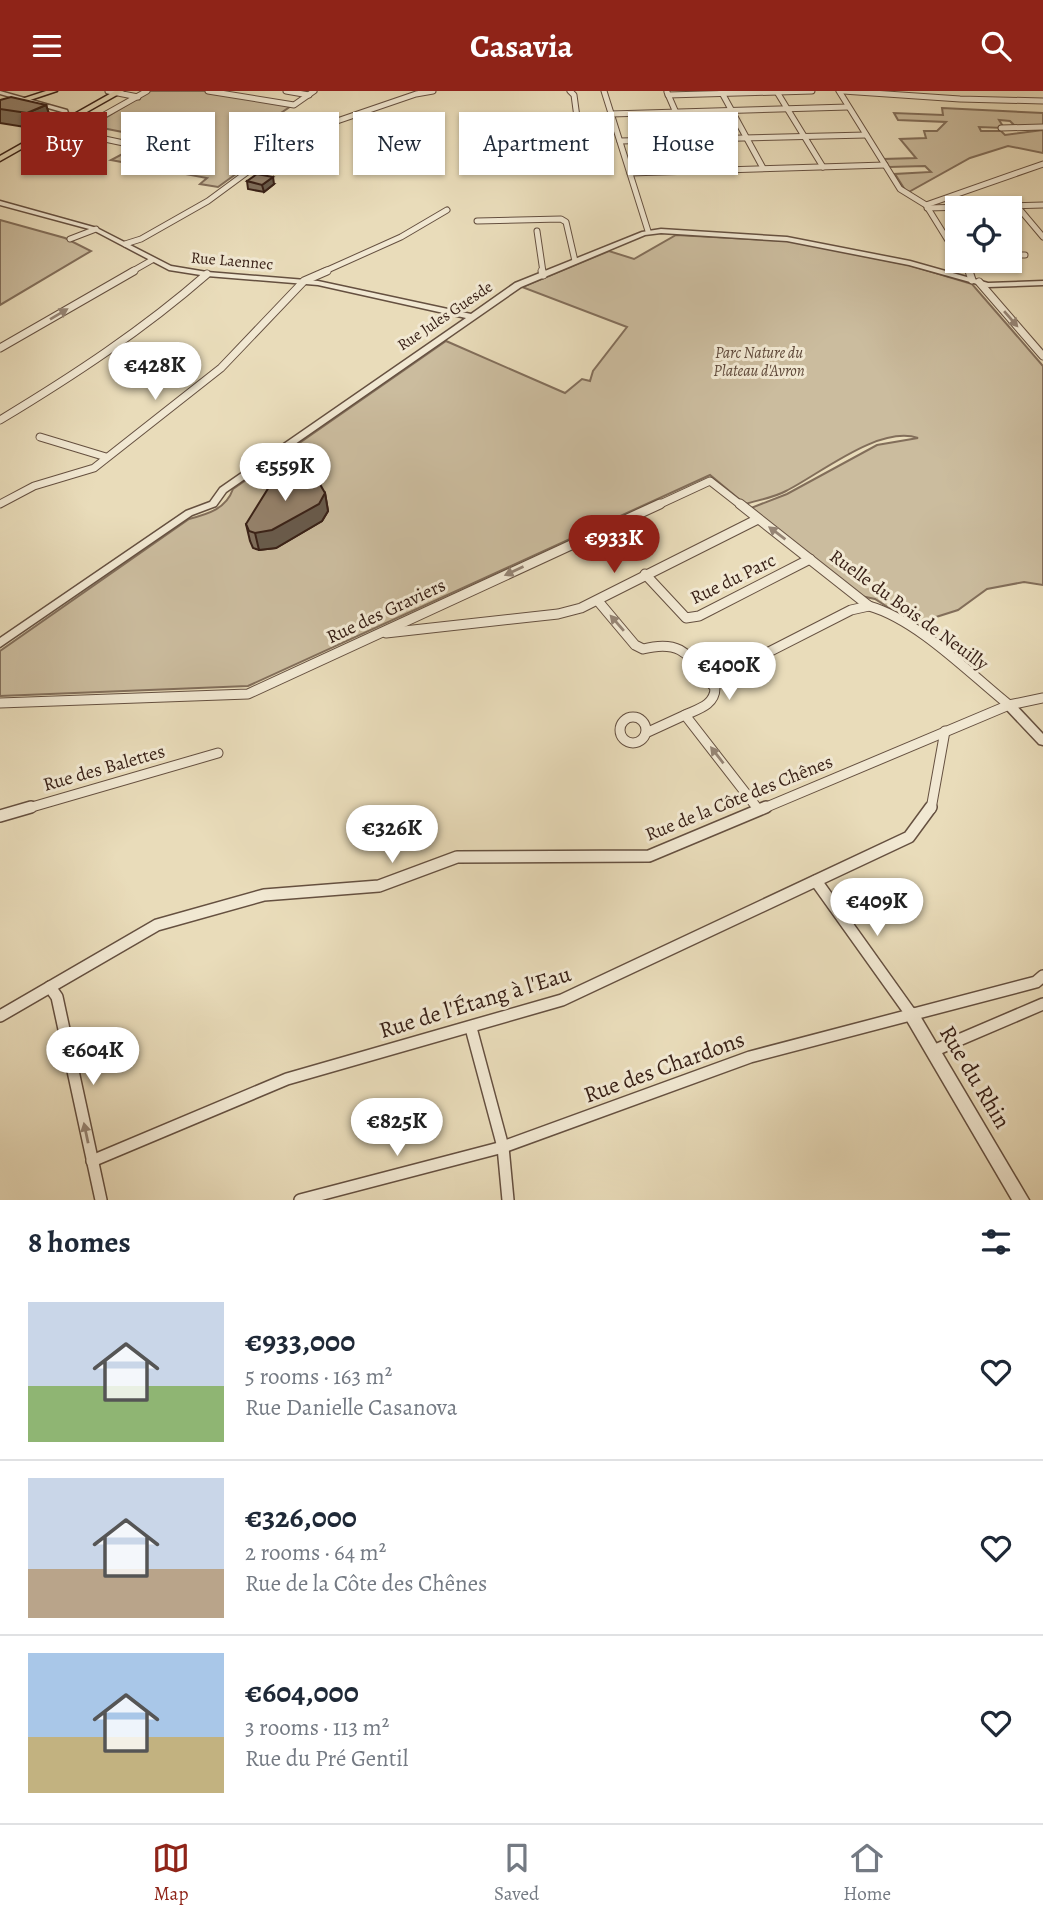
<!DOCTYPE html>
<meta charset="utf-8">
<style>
body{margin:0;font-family:Alegreya,serif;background:#f2f2f3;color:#1f2937;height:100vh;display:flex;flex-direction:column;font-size:26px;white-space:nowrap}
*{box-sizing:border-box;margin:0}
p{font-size:23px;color:#747a83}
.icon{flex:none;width:38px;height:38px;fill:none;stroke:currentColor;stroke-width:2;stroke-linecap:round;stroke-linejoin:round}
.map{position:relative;height:1109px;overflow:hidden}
.details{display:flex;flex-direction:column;background:#fff;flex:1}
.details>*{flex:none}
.top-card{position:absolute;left:21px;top:21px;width:1001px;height:63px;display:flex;gap:14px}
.tools{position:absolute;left:945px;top:105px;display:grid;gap:14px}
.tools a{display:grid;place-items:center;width:77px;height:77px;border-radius:0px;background:#fff;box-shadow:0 2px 5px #0004;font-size:35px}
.price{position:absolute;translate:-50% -60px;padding:0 16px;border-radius:24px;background:#fff;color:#222;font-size:23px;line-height:46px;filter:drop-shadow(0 2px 4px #0008)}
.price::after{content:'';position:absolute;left:50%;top:42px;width:21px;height:16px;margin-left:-10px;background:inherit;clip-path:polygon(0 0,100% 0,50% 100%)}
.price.active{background:#8f2418;color:#fff}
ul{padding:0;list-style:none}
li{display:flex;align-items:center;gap:21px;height:175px;padding:0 28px}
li+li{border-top:2px solid #e0e1e3}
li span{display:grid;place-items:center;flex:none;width:196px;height:140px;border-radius:0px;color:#555}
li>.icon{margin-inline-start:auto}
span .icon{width:84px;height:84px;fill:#fffc;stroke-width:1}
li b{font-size:30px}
h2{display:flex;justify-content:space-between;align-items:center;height:84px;padding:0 28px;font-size:30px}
.pill{padding:0 24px;border-radius:0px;background:#fff;box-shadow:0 2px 5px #0004;font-size:24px;line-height:63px}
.pill.active{background:#8f2418;color:#fff}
header{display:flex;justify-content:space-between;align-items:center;height:91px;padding:0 28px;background:#8f2418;color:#fff;font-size:32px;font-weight:600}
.menu{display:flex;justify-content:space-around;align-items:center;height:98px;border-top:2px solid #e0e1e3;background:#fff;font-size:19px;color:#747a83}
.menu a{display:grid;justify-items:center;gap:4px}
.menu .active{color:#8f2418}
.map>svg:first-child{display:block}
.green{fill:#cbbc9e;stroke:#826e5a;stroke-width:2}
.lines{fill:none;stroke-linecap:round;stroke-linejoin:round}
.minor-far3-casing{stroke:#655040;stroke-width:7}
.minor-far2-casing{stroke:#655040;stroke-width:9}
.minor-far1-casing{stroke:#655040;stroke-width:11}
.minor-casing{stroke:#655040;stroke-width:14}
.tertiary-casing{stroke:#655040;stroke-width:3}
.primary-casing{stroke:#392117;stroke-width:3}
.minor-far3{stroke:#f1e8d2;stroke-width:5}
.minor-far2{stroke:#f1e8d2;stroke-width:7}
.minor-far1{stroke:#f1e8d2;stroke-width:9}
.minor{stroke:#f1e8d2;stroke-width:11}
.tertiary{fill:#f1e8d2;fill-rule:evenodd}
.primary{fill:#e9dcba;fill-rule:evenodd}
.wall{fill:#80705d;stroke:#392117;stroke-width:2}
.shaded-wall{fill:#685b4c;stroke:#392117;stroke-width:2}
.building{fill:#95826c;stroke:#392117;stroke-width:2}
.oneway{fill:#958474}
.labels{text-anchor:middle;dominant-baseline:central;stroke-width:6;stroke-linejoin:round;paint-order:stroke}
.far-street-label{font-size:16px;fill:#392117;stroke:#f1e8d2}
.far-park-label{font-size:16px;font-style:italic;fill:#5e4839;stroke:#f1e8d2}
.street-label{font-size:19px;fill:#392117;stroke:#f1e8d2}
.near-street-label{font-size:23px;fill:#392117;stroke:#f1e8d2}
</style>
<header><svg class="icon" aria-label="menu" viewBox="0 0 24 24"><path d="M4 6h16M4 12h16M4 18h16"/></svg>Casavia<svg class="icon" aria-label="search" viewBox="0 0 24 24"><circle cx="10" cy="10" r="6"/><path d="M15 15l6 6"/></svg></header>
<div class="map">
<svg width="1043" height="1109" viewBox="0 0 1043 1109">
<rect width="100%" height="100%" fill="#e9dcba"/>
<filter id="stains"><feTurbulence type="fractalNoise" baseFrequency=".00286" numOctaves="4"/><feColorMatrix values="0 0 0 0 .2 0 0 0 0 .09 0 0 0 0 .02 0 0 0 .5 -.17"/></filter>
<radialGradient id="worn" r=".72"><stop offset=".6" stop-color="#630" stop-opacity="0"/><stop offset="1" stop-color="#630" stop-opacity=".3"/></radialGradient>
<!-- green -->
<g class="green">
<polygon points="150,0 205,0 291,15 262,35 294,41 218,96 200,93 207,87 111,69 153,47 92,35"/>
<polygon points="942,17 1043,22 1043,34 1015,35 1010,30 999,29 1004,37 979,36 981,40 1001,40 1005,44 1043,39 1043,62 1008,55 970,67 907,102 895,83 931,81 925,75 889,76 884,68 916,67 900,48 926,47 924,40 937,40 946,31 898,29 894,22 943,24"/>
<polygon points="0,129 65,147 91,160 0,214"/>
<path d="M676 144 788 150 909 174 972 193 1043 275V494L1024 491 987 498 958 519 933 527 920 537 875 508 861 505 751 417 787 403 877 354 918 347C879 334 820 383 786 400 773 407 758 409 745 413L710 384 248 595 0 605V560L189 428C208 423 226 418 233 398L446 250 565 302 582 288 590 290 593 280 627 236 522 196 609 160 634 168Z"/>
</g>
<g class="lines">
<defs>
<g id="minor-far3">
<polyline points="108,0 138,6"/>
<polyline points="208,0 294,14 314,0"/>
<polyline points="286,0 309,4"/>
<polyline points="570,0 574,4 579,41"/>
<polyline points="604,0 648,140"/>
<polyline points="721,0 763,77"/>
<polyline points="839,0 900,98 926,114 957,164"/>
<polyline points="843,0 960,8 1043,10"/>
<polyline points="667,1 701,79"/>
<polyline points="777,1 823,76"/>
<polyline points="668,4 812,0"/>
<polyline points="80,23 99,27 147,0"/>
<polyline points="611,23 848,16"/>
<polygon points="562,36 575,38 579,44 564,48 549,43 551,39"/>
<polyline points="53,37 133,54"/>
<polyline points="1001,37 1043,36"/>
<polyline points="620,50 866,44"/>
<polyline points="630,82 885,74"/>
<polyline points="926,114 1043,73"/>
<polyline points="1017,115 1043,146"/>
<polyline points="927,117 1043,114"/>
<polyline points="477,130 561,128 566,131 575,170"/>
<polyline points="537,140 543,181"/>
<polyline points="70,148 96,138"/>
<polyline points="125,153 141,148 208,110 299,43 416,3 433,0"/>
<polyline points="1010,164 1025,164"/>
<polyline points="963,170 970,181"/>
<polyline points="131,181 152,169"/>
<polyline points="323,181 401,146 447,119"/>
</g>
<g id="minor-far2">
<polyline points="542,180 543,184"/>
<polyline points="969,180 972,189"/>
<polyline points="979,191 1043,265"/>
<polyline points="0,257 134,180"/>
<path d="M0 329C73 285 143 239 207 183"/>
<polyline points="40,346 106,366"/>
<polyline points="0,413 34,395 94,377 221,277 304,190 327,180"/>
<polyline points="656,415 710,390 742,415"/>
</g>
<g id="minor-far1">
<path d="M740 413 869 515C918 529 969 582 1009 614"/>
<polyline points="645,483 686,527 699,525 810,468"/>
<path d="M598 510 635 554 643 558C685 547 690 568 715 597 715 614 698 618 685 624L758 718"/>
<polyline points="386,542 558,523 581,517 758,428"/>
<polyline points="710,591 851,519 869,515"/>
<polyline points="0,612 248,603 660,413"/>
<circle cx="633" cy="639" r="13"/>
<polyline points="648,641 685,624"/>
<polyline points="25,718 218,662"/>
<polyline points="762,718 1009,614 1043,607"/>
<polyline points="931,718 945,640"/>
</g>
<g id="minor">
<polyline points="0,725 31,716"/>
<polyline points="816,790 911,923"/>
<polyline points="50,896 57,906 101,1109"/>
<polyline points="0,925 157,834 264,804 379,795 457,766 649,765 766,716"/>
<polyline points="471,937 503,1056 508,1109"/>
<polyline points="933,960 1043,913"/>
<polyline points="92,1070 287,988 562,909 909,746 931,716"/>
<polyline points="300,1109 503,1056 750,966 1036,891 1043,885"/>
</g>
<g id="tertiary">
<polygon points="0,0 67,19 70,27 57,37 53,37 53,35 64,27 62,21 0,3"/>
<polygon points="0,110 97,137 171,175 207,181 318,190 471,223 515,192 642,141 661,138 787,146 910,170 988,192 1043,190 1043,194 988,196 909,174 787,150 661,142 645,144 521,196 226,401 216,415 192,424 0,556 0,547 186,420 210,411 220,397 466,227 318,194 207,185 169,179 93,139 0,114"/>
<polygon points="1009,610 1013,611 1043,643 1043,654 1039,653 1005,617 1003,614 1005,611"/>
<polygon points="911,916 916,918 1029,1109 1012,1109 906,928 904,923 906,918"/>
</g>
<g id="primary">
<polygon points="46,0 57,0 0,19 0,15"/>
<polygon points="115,0 124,0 0,70 0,65"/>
</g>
</defs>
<!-- minor-far3 casing -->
<use href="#minor-far3" class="minor-far3-casing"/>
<!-- minor-far2 casing -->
<use href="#minor-far2" class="minor-far2-casing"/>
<!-- minor-far1 casing -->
<use href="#minor-far1" class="minor-far1-casing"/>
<!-- minor casing -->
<use href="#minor" class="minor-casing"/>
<!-- tertiary casing -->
<use href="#tertiary" class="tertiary-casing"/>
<!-- primary casing -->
<use href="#primary" class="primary-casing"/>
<!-- minor-far3 -->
<use href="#minor-far3" class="minor-far3"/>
<!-- minor-far2 -->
<use href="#minor-far2" class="minor-far2"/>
<!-- minor-far1 -->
<use href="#minor-far1" class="minor-far1"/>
<!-- minor -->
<use href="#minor" class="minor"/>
<!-- tertiary -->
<use href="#tertiary" class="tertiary"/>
<!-- primary -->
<use href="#primary" class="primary"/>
</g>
<!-- wall -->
<g class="wall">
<polygon points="0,9 46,14 51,29 31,37 0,32"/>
<polygon points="315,64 296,79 280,76 278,66"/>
<polygon points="247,90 274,93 264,101 248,98"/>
<polygon points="325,402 328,420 322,430 276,457 259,459 253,457 250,450 246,433"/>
</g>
<!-- shaded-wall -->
<g class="shaded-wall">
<polygon points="46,14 51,29 31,37 27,22"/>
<polygon points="314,54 315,64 296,79 294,69"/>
<polygon points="273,86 274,93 264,101 262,94"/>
<polygon points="325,402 328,420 322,430 276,457 259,459 255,442"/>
</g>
<!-- building -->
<g class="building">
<polygon points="11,6 46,14 27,22 0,18 0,9"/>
<polygon points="298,51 314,54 294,69 278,66"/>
<polygon points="257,83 273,86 262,94 247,90"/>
<polygon points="293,384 317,388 325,402 319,413 272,439 255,442 249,440 246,433 269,396 283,386"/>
</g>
<!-- one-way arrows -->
<defs><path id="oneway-solid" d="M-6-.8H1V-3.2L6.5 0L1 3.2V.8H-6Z" transform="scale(1.75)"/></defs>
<g class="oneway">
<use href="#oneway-solid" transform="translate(59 223) rotate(-31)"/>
<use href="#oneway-solid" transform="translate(1011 228) rotate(49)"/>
<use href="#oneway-solid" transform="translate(777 442) rotate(-143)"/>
<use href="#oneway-solid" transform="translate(514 480) rotate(155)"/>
<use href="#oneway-solid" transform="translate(617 532) rotate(-131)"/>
<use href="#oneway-solid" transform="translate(717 664) rotate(-128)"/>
<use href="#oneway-solid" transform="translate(86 1042) rotate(-102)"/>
</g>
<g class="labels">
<!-- far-street labels -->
<g class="far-street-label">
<text transform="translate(232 170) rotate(5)">Rue Laennec</text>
<text transform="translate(445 225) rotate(-34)">Rue Jules Guesde</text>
</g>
<!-- far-park labels -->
<g class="far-park-label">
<text x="759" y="262">Parc Nature du<tspan x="759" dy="18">Plateau d'Avron</tspan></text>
</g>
<!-- street labels -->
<g class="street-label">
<text transform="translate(733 488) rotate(-26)">Rue du Parc</text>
<text transform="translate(909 519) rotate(36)">Ruelle du Bois de Neuilly</text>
<text transform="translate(386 520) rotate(-25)">Rue des Graviers</text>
<text transform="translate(104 677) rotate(-16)">Rue des Balettes</text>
<text transform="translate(739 707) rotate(-22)">Rue de la Côte des Chênes</text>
</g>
<!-- near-street labels -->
<g class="near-street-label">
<text transform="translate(475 911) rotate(-17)">Rue de l'Étang à l'Eau</text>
<text transform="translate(664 976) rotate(-20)">Rue des Chardons</text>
<text transform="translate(975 986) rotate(59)">Rue du Rhin</text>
</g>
</g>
<rect width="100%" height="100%" filter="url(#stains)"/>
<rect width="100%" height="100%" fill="url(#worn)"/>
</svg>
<div class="tools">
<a><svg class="icon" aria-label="locate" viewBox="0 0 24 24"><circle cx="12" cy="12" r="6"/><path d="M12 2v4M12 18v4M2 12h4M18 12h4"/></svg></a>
</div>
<b class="price" style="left:155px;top:311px">€428K</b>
<b class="price" style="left:285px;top:412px">€559K</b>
<b class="price active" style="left:614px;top:484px">€933K</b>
<b class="price" style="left:729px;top:611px">€400K</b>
<b class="price" style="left:392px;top:774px">€326K</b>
<b class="price" style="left:877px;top:847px">€409K</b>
<b class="price" style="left:93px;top:996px">€604K</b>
<b class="price" style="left:397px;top:1067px">€825K</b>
<div class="top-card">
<a class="pill active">Buy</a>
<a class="pill">Rent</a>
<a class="pill">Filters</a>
<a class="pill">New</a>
<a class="pill">Apartment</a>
<a class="pill">House</a>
</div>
</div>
<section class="details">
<h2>8 homes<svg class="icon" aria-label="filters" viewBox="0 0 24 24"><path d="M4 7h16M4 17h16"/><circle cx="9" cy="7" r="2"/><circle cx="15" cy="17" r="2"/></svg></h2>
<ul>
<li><span style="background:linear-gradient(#c9d6e8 60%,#8fb573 0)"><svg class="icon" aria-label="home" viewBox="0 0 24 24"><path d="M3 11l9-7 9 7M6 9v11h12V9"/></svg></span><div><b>€933,000</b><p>5 rooms · 163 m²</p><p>Rue Danielle Casanova</p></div><svg class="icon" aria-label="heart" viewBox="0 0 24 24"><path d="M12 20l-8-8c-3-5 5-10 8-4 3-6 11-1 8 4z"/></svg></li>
<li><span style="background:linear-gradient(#c9d6e8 65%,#b9a48a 0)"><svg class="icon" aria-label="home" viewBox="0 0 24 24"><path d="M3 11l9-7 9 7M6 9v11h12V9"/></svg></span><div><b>€326,000</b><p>2 rooms · 64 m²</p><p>Rue de la Côte des Chênes</p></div><svg class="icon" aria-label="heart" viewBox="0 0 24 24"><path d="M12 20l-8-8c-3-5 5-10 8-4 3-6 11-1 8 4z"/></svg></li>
<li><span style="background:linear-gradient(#a9c7e8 60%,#c2b280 0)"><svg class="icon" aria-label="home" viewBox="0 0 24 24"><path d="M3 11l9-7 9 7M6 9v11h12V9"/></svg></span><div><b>€604,000</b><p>3 rooms · 113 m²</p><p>Rue du Pré Gentil</p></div><svg class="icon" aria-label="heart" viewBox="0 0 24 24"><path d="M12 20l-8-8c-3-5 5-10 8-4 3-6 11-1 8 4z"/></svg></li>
</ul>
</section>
<nav class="menu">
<a class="active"><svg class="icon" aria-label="map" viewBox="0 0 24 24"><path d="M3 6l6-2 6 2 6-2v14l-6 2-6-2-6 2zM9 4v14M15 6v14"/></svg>Map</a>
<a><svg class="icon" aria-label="saved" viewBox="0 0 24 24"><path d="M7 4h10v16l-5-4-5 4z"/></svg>Saved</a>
<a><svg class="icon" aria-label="home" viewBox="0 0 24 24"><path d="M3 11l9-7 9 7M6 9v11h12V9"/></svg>Home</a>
</nav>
